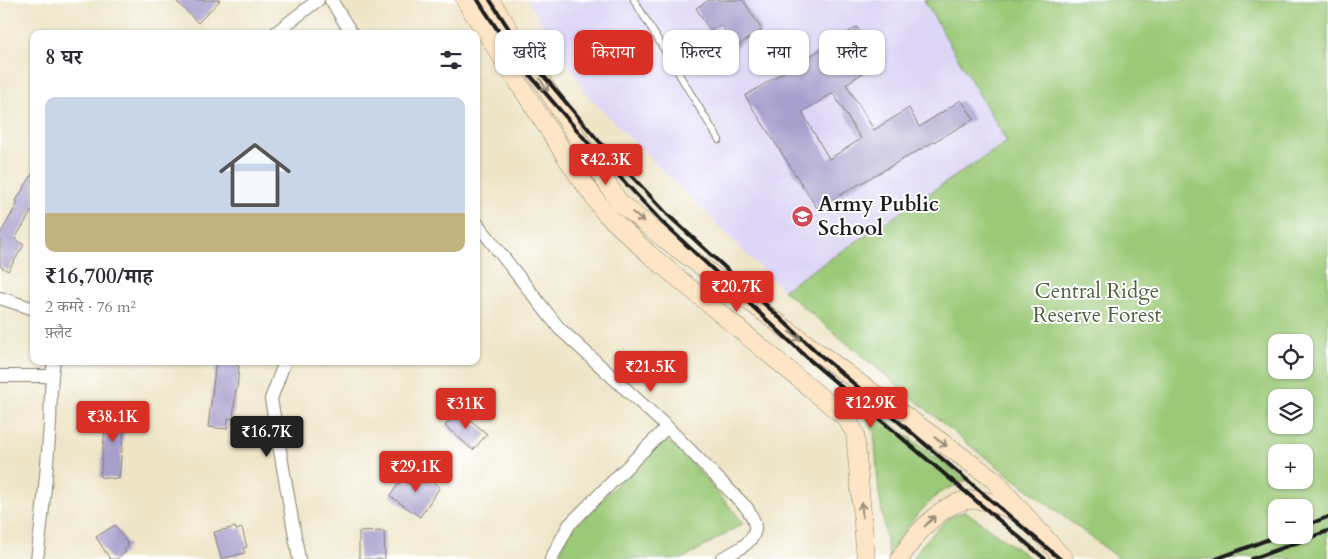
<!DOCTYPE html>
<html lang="hi">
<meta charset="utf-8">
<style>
body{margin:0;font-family:Cardo,"Noto Serif Devanagari",serif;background:#f7f7f7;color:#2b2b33;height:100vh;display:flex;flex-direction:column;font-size:19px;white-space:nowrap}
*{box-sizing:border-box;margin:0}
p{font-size:16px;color:#7c7c81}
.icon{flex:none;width:28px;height:28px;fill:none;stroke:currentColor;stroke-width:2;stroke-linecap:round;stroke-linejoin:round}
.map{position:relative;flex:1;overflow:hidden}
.drawer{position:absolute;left:30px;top:30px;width:450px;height:335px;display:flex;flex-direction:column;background:#fff;border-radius:10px;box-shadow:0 1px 4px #0004}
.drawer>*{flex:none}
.guide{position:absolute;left:495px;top:30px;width:475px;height:45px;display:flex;gap:10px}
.tools{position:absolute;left:1268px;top:334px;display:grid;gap:10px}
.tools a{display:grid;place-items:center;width:45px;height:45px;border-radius:10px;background:#fff;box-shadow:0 1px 4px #0004;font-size:25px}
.price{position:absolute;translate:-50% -42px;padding:0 11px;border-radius:5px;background:#d93025;color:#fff;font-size:16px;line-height:32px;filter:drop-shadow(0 1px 2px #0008)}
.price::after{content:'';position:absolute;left:50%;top:30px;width:15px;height:11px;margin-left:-8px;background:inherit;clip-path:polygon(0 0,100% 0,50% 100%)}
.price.on{background:#222;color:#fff}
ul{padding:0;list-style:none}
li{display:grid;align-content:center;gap:10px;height:265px;padding:0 15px}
li span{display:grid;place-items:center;height:155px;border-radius:10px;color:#555}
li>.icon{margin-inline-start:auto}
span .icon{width:90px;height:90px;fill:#fffc;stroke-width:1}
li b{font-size:21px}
h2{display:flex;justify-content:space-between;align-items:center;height:60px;padding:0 15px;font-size:21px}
.pill{padding:0 18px;border-radius:10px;background:#fff;box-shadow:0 1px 4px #0004;font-size:18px;line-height:45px}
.pill.on{background:#d93025;color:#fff}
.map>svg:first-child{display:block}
.built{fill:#ddd5f6}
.green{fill:#9bc977;stroke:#5c724a;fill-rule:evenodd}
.building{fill:#a79fcc;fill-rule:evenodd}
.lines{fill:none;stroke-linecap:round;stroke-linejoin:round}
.lane-casing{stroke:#858072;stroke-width:8}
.street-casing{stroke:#858072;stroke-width:14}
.secondary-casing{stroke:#858072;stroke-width:19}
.lane{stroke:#fff;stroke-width:6}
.street{stroke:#fff;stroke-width:12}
.secondary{stroke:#fde5c5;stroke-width:18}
.rail{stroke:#1c1c1c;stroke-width:4}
.oneway{stroke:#988b79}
.labels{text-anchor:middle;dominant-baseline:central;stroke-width:4;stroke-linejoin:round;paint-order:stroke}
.poi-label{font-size:21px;font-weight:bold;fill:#1c1c1c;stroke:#fff;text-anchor:start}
.park-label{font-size:21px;fill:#4f6140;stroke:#fff}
</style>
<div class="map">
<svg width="1328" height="559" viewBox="0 0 1328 559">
<rect width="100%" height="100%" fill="#fff"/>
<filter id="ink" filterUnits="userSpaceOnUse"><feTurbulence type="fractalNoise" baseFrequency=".02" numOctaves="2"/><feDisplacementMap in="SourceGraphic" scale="10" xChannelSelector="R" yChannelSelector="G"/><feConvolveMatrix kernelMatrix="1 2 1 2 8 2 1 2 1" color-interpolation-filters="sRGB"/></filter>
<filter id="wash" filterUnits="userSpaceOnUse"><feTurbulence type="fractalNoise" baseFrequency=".0096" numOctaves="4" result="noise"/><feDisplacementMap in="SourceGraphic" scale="20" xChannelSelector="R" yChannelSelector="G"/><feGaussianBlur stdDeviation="1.12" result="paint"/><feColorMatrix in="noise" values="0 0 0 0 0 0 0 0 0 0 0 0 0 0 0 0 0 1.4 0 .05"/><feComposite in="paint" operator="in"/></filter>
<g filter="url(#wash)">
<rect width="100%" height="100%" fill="#eee5c7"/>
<!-- built -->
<polygon class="built" points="527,0 1128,0 1157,43 783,290 588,96"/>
<!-- green -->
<g class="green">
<path d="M924 0H1328V559H1120L969 445 783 290 1007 142ZM1304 342V370H1276V342ZM1276 398H1304V425H1276ZM1304 452V480H1276V452ZM1276 508H1304V535H1276Z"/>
<polygon points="855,398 967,480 939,493 916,516 902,535 889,558 879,493 874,432"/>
<polygon points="666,441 681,451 744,523 682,559 557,559 571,530 653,449"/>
<polygon points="965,511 1031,559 913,559 921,546 948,518"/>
</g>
<g id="blocks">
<!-- building -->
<g class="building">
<polygon points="175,0 220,0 198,23"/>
<polygon points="709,0 743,0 762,30 735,47 721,24 710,31 696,8"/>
<path d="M857 27 880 62 846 84 874 130 909 108 919 127 961 100 974 119 817 208 745 96ZM833 93 861 139 829 159 802 112Z"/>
<polygon points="34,171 34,207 15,239 24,245 8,271 0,266 0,234 18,203 16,201"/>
<polygon points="216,361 237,364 236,365 239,366 237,390 236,390 233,419 228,418 227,429 208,427"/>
<polygon points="107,407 126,408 119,479 100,477"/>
<polygon points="458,410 487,434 473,450 445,426"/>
<polygon points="417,471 440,487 420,517 390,496 402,479 408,484"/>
<polygon points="115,525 129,546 124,549 126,552 116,559 110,559 96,537"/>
<polygon points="235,527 236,530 242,528 247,547 243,548 245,553 221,559 214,532"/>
<polygon points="384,531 385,559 359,559 359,532"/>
</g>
</g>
</g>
<g filter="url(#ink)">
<use href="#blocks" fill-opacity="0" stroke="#858072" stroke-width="1"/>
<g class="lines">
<defs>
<polyline id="lane" points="634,0 719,140"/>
<g id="street">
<polyline points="331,0 352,34"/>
<polyline points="274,34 318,0"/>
<path d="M476 222 497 249 559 328 667 427 747 508C750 514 755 520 755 527 756 543 733 552 721 559"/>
<polyline points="0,298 34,309"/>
<polyline points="285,361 271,399 299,559"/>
<polyline points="0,376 51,376"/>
<path d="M37 559C43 514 47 469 50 423 51 402 50 382 54 361"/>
<polyline points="551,559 569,525 667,427"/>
</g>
<g id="secondary">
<polyline points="465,0 574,169 605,213 649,254 846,418 855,433 866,559"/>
<polyline points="490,0 619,202 663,238 865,387 993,479 1064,559"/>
<path d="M900 559C907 547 916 535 926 525 958 492 982 494 1021 515"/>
</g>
</defs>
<!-- lane casing -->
<use href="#lane" class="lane-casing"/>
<!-- street casing -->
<use href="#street" class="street-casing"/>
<!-- secondary casing -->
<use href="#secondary" class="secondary-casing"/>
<!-- lane -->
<use href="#lane" class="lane"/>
<!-- street -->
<use href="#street" class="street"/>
<!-- secondary -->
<use href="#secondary" class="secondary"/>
<!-- rail -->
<g class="rail">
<polyline points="478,0 518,61 589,144 661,221 812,362 1045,559"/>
<polyline points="490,0 526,55 596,138 668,215 819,354 1060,559"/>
<polyline points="1304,526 1328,517"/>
<polyline points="1216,559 1280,535"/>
<polyline points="1252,559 1328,531"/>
</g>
</g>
<!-- one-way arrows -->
<defs><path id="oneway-shaft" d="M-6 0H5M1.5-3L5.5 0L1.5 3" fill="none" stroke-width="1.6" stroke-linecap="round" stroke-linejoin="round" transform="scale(1.25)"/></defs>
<g class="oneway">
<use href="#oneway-shaft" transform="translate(544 85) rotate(57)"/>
<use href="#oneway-shaft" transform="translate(638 217) rotate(40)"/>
<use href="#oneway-shaft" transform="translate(795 336) rotate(36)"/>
<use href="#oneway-shaft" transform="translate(941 442) rotate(36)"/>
<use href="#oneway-shaft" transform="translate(862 510) rotate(-95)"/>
<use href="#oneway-shaft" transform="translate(930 521) rotate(-45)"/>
</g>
</g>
<!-- icons -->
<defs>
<symbol id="school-disc" viewBox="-11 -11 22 22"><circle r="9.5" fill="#d1495b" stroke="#fff"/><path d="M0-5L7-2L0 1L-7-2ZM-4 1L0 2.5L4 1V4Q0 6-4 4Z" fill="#fff"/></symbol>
</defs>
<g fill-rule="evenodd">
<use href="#school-disc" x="790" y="204" width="25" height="25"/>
</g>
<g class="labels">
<!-- poi labels -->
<g class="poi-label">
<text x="818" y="204">Army Public<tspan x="818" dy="24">School</tspan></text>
</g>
<!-- park labels -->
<g class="park-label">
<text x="1097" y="291">Central Ridge<tspan x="1097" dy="24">Reserve Forest</tspan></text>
</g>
</g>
</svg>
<div class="tools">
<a><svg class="icon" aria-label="locate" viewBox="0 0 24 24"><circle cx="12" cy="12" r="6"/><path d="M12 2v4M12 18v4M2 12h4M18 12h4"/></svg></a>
<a><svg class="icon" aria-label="layers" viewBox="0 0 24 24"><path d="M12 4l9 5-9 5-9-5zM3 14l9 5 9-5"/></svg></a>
<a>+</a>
<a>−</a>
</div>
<b class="price" style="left:606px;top:186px">₹42.3K</b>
<b class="price" style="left:737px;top:313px">₹20.7K</b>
<b class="price" style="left:651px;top:393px">₹21.5K</b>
<b class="price" style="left:871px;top:429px">₹12.9K</b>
<b class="price" style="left:466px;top:430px">₹31K</b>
<b class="price" style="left:113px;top:443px">₹38.1K</b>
<b class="price on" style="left:267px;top:458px">₹16.7K</b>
<b class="price" style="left:416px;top:493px">₹29.1K</b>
<div class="guide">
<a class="pill">खरीदें</a>
<a class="pill on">किराया</a>
<a class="pill">फ़िल्टर</a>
<a class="pill">नया</a>
<a class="pill">फ़्लैट</a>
</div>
<section class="drawer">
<h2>8 घर<svg class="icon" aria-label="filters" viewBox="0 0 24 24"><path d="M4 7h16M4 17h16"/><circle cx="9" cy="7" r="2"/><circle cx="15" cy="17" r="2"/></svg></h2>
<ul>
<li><span style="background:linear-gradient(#c9d6e8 75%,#c2b280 0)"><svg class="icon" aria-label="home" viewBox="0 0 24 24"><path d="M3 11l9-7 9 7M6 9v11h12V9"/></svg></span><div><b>₹16,700/माह</b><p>2 कमरे · 76 m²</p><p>फ़्लैट</p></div></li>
</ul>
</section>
</div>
